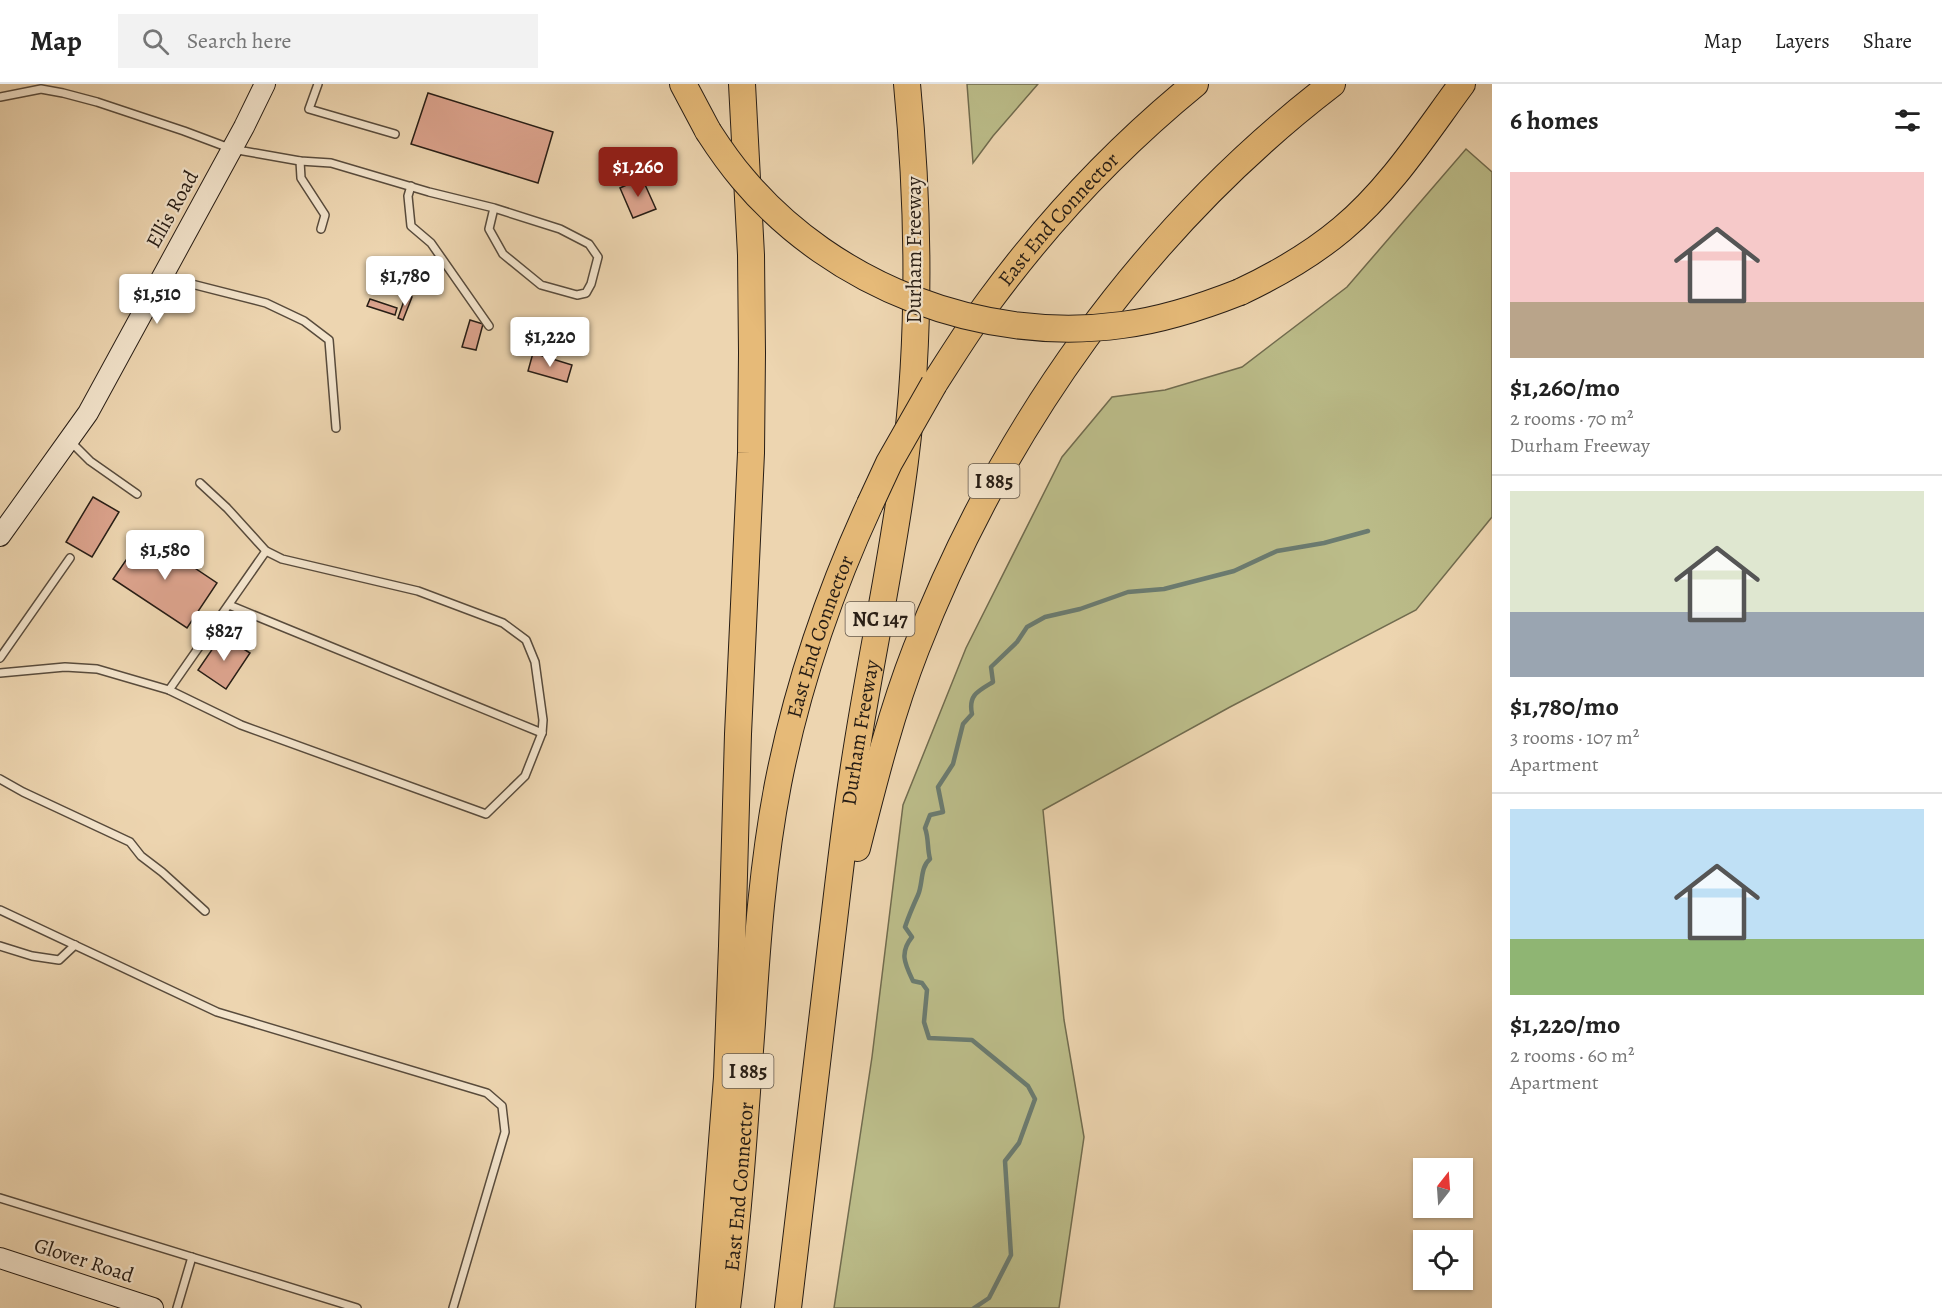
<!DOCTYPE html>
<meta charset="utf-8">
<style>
body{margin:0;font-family:Alegreya,serif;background:#f2f2f2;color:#222;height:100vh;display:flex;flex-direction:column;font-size:22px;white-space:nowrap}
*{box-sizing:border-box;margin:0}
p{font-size:20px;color:#767676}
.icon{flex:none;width:33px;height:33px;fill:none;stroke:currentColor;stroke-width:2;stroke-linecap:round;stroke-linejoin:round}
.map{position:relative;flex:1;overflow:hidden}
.side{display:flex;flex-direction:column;background:#fff;width:450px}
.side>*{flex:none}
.needle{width:39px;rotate:17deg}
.fabs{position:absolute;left:1413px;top:1074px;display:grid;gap:12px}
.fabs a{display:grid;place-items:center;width:60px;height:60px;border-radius:0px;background:#fff;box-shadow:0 2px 4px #0004;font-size:30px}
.price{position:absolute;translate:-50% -51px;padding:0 14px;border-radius:6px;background:#fff;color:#222;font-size:20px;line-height:39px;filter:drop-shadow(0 2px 3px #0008)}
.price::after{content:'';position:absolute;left:50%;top:36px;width:18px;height:14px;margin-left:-9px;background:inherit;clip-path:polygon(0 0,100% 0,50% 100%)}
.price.on{background:#8f2418;color:#fff}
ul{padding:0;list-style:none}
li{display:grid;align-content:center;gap:12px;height:318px;padding:0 18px}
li+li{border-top:2px solid #e0e0e0}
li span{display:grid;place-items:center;height:186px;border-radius:0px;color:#555}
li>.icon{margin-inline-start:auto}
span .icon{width:108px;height:108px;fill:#fffc;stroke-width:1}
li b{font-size:26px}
h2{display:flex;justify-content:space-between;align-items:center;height:72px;padding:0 18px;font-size:26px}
header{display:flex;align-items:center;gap:36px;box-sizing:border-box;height:84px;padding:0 30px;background:#fff;border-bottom:2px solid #e0e0e0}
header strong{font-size:28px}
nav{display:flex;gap:33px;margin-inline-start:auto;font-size:21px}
.search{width:420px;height:54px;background:#f2f2f2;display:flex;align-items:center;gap:15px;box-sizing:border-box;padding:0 21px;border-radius:0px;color:#767676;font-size:22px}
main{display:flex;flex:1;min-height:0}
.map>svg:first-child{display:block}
.green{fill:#bbbc89;stroke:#716c4f;stroke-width:1.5}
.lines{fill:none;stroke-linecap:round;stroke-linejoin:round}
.stream{stroke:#6b7b70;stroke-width:4.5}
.building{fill:#dca38d;stroke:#271d15;stroke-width:1.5}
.lane-casing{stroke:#584b3c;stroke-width:10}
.secondary-casing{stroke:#271d15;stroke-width:22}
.highway-casing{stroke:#271d15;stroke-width:28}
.lane{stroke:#f3e4cc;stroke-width:7}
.secondary{stroke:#f3e4cc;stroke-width:20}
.highway{stroke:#e6ba78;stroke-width:26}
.highway-bridge-casing{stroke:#271d15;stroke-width:28;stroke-linecap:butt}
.highway-bridge{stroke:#e6ba78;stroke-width:26}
.labels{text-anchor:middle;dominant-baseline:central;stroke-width:4.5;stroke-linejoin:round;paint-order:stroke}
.shield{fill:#f3e4cc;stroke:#64594c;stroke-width:1.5}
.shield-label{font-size:20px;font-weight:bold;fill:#271d15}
.street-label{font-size:21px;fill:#271d15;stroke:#f3e4cc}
</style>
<header>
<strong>Map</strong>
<div class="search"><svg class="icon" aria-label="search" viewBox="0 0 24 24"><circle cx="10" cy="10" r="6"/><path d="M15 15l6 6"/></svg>Search here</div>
<nav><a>Map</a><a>Layers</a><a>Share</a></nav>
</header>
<main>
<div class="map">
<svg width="1492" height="1224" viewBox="0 0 1492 1224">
<rect width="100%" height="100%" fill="#edd5b0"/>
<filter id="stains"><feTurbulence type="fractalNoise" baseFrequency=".00333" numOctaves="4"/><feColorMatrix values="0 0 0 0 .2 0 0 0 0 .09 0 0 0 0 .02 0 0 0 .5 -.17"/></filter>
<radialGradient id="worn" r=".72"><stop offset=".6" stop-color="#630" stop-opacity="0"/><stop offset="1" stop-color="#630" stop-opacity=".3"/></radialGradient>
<!-- green -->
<g class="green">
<polygon points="967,0 1038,0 993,52 973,79"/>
<polygon points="1466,65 1492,88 1492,433 1416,526 1230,623 1043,726 1064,936 1084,1053 1059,1224 834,1224 872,973 903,721 966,564 1062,373 1112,313 1165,306 1242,283 1347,203"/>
</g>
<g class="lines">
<!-- stream -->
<path class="stream" d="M974 1224 989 1214 1011 1171 1005 1077 1019 1059 1035 1015 1028 1002 972 956 929 954 924 938 927 906 922 899 913 897C905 880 899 869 912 853L905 843C909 831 913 822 918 811 923 800 920 783 930 775 927 764 929 755 925 744L930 731 943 728 938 703 953 680 963 640 972 630C968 611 978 607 993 598L991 583 1017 558 1027 543 1045 533 1080 525 1128 508 1164 505 1234 487 1277 467 1324 459 1368 447"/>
</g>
<!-- building -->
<g class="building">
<polygon points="428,9 553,48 538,99 411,60"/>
<polygon points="642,94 656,125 633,134 620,104"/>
<polygon points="406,211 412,213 403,236 398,234"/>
<polygon points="370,215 397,224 395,231 367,222"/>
<polygon points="470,236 483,240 476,266 462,263"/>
<polygon points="533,269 572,281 567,298 528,287"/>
<polygon points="93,413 119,428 92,473 66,458"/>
<polygon points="144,450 217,499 187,544 113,495"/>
<polygon points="222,551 250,569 226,605 198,586"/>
</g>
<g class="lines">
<defs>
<g id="lane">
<polyline points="318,0 309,25 395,50"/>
<polyline points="0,13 41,5 63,9 97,18 184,47 232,65 300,77 331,79 429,108 494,124 560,145 589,160 598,173 591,200 586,209 577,211 541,201 503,170 489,145 494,124"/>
<polyline points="300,77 301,94 325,131 321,145"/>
<polyline points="411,102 408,112 411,142 431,159 489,242"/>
<polyline points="164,193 266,219 304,237 329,256 336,344"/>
<polyline points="70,357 90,377 137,410"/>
<polyline points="229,521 542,649"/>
<polyline points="0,574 70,474"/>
<polyline points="0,589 65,583 97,585 169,606 241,641 486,730 525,692 542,649 543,636 535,578 526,556 503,539 418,507 282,475 266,467 227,424 200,399"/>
<polyline points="169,606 266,467"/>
<polyline points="0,695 23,708 130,758 141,772 162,788 205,827"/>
<polyline points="0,826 217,928 487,1009 502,1022 505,1048 453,1224"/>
<polyline points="0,862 32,872 59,876 75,861"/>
<polyline points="0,1114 357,1224"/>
<polyline points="177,1224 192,1173"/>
</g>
<g id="secondary">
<polyline points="0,452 88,329 244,43 265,0"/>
<polyline points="0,1174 153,1224"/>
</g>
<g id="highway">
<polyline points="683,0 708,47"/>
<path d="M1240 208C1276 191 1311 171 1342 145 1390 105 1425 50 1462 0"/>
<path id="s1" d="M934 300C952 272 970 243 990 216 1049 136 1118 63 1195 0"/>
<path d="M857 764C874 697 891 629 916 565 1002 344 1143 145 1332 0"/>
<polyline points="709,1224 727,993 732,862 738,650 751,369 752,269 751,171 742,0"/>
<path id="s2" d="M727 1224C739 1129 745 1034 752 939 757 859 763 778 778 700 797 603 829 509 870 420"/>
<path id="s3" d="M788 1224C802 1103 816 982 831 861 838 804 844 746 853 689 868 585 892 482 905 377 921 252 919 125 907 0"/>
</g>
</defs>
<!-- lane casing -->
<use href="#lane" class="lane-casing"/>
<!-- secondary casing -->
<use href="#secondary" class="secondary-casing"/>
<!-- highway casing -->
<use href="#highway" class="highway-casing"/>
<!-- lane -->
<use href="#lane" class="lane"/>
<!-- secondary -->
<use href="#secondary" class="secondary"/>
<!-- highway -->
<use href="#highway" class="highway"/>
<defs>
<g id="highway-bridge">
<path d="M708 47C719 64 730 80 743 95 834 203 983 260 1122 241 1163 236 1202 223 1240 208"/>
<polyline points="870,420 889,379 934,300"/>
</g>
</defs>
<!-- highway-bridge casing -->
<use href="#highway-bridge" class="highway-bridge-casing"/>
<!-- highway-bridge -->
<use href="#highway-bridge" class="highway-bridge"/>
</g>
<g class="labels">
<!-- shield labels -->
<g class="shield">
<rect x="968.5" y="380" width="51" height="34" rx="4.5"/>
<rect x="845.5" y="518" width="69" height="34" rx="4.5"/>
<rect x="722.5" y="970" width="51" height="34" rx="4.5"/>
</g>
<g class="shield-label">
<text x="994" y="397">I 885</text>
<text x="880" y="535">NC 147</text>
<text x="748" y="987">I 885</text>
</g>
<!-- street labels -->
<g class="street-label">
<text transform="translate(172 125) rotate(-61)">Ellis Road</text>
<text stroke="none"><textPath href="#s1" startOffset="207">East End Connector</textPath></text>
<text transform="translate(914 166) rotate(-90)">Durham Freeway</text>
<text stroke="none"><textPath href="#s2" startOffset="680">East End Connector</textPath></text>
<text stroke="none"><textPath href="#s3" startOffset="580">Durham Freeway</textPath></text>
<text stroke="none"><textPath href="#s2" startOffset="122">East End Connector</textPath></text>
<text transform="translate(84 1176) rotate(18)">Glover Road</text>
</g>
</g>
<rect width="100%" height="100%" filter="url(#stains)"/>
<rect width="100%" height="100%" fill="url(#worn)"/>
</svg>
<div class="fabs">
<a><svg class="needle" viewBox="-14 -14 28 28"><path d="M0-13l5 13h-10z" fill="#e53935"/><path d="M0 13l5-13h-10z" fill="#767676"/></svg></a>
<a><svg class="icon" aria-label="locate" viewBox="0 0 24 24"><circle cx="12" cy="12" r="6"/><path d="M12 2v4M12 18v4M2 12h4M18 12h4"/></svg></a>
</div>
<b class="price on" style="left:638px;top:114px">$1,260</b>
<b class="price" style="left:405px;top:223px">$1,780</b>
<b class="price" style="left:157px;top:241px">$1,510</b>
<b class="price" style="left:550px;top:284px">$1,220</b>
<b class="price" style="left:165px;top:497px">$1,580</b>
<b class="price" style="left:224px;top:578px">$827</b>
</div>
<section class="side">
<h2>6 homes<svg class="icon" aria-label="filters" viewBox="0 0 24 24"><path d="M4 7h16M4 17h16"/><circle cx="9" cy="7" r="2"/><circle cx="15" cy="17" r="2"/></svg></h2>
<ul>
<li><span style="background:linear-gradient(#f6c9c9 70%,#b9a48a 0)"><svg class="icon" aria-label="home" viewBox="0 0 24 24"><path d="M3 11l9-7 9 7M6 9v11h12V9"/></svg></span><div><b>$1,260/mo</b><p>2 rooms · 70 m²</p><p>Durham Freeway</p></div></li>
<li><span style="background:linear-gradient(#dfe7d0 65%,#9aa5b1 0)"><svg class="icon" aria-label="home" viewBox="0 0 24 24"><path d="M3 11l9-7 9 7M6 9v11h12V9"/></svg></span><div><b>$1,780/mo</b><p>3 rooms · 107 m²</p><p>Apartment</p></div></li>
<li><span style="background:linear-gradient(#bfe0f5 70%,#8fb573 0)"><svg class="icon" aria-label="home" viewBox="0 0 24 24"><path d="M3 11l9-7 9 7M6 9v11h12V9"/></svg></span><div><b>$1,220/mo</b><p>2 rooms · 60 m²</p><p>Apartment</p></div></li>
</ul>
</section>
</main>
